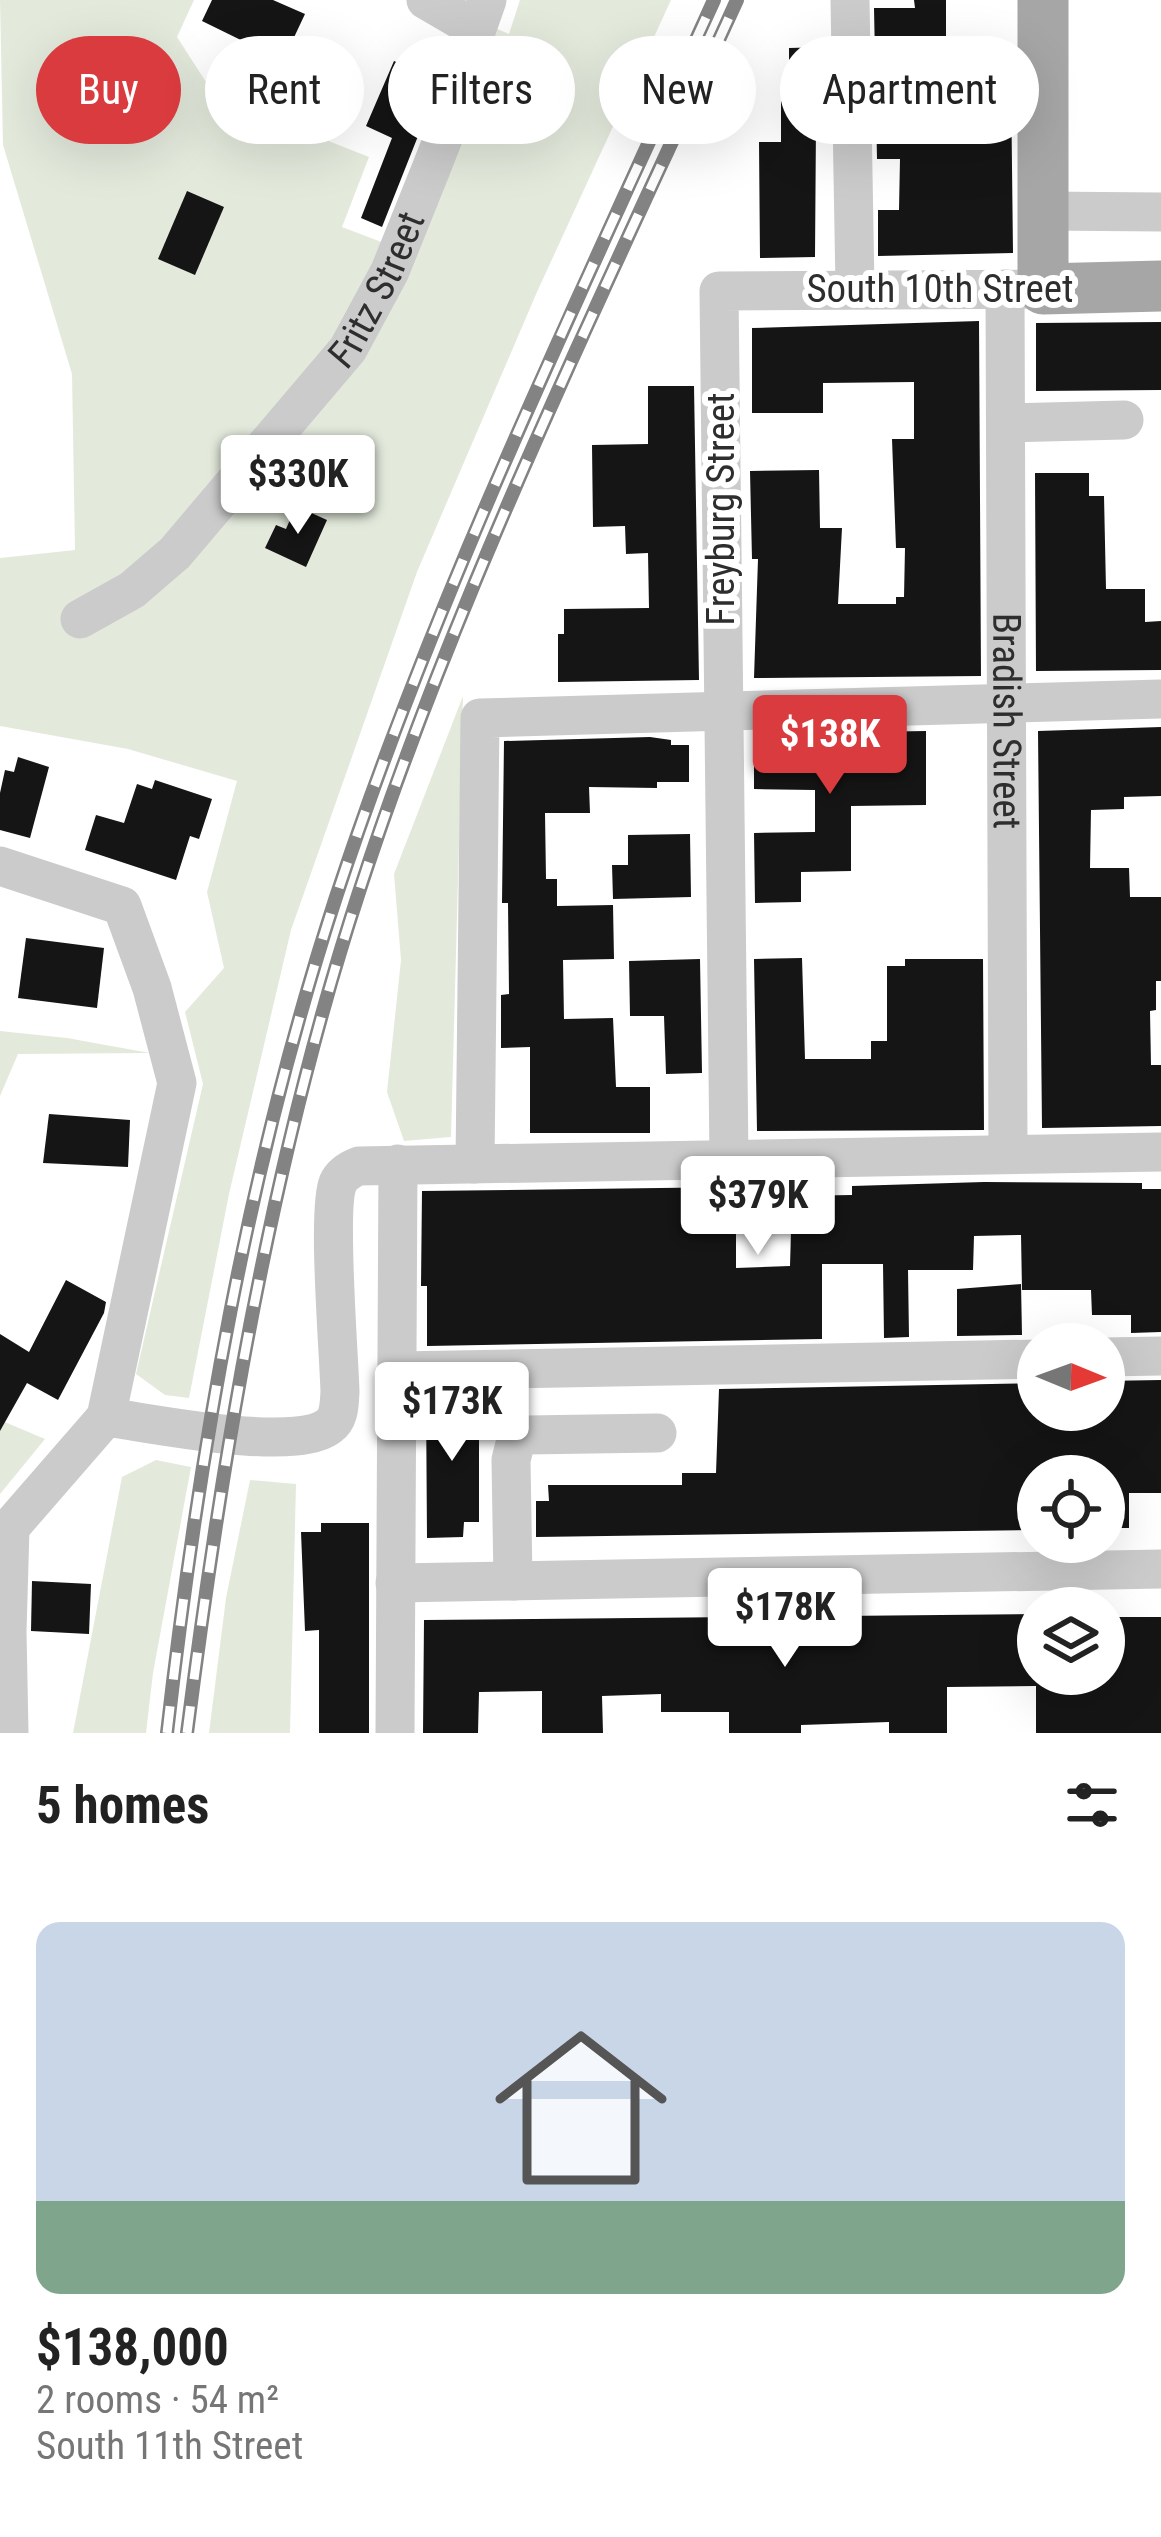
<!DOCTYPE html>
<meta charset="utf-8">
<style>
body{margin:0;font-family:"Roboto Condensed",sans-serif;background:#f2f2f2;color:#222;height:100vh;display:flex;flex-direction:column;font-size:45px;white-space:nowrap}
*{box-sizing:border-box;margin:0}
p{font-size:39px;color:#767676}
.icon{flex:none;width:66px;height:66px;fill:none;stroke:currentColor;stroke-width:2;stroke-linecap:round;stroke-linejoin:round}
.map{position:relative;height:1733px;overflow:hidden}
.drawer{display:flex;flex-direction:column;background:#fff;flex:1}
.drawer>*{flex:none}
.hud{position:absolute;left:36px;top:36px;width:1089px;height:108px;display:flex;gap:24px}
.needle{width:78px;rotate:91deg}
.buttons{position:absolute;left:1017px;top:1323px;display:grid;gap:24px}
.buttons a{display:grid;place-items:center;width:108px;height:108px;border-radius:50%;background:#fff;box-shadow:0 12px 48px #0002;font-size:60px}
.price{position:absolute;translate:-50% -102px;padding:0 27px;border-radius:12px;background:#fff;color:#222;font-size:39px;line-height:78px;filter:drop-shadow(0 3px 6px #0008)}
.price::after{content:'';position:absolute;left:50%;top:72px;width:36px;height:27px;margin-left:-18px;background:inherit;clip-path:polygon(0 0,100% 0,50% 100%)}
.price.selected{background:#d93b3e;color:#fff}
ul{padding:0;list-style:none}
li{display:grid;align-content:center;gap:24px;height:636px;padding:0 36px}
li span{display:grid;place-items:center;height:372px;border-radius:24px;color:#555}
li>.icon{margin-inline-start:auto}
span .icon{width:216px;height:216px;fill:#fffc;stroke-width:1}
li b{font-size:51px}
h2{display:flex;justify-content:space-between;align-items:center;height:144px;padding:0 36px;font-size:51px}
.pill{padding:0 42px;border-radius:54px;background:#fff;box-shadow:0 12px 48px #0002;font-size:42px;line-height:108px}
.pill.selected{background:#d93b3e;color:#fff}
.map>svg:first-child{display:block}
.green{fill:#e3eadc}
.building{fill:#151515}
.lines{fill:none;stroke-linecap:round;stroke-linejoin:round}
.minor{stroke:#cbcbcb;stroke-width:39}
.major{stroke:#a6a6a6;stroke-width:51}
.rail-casing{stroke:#838383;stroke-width:14}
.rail{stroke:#fff;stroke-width:9;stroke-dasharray:27;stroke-linecap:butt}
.labels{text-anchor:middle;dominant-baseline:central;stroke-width:12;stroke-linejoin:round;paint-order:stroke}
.street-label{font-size:39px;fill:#2e2e2e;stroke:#fff}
</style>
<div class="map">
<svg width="1161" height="1733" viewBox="0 0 1161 1733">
<rect width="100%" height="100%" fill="#fff"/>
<!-- green -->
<g class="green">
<polygon points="0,0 194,0 177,37 215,96 369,157 342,227 413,254 495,28 509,34 520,0 671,0 537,292 417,572 291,930 229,1194 189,1398 165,1395 136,1374 203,1084 185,1012 224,968 207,892 237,781 128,749 0,726 0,558 75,550 72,374 3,145"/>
<polygon points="463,696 451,1137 404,1141 387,1092 401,960 394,874"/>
<polygon points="0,1031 67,1038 150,1053 18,1054 0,1096"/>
<polygon points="0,1420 45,1439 0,1494"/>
<polygon points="156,1460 191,1467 153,1673 146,1733 73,1733 122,1477"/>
<polygon points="250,1480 296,1484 290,1733 209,1733 226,1598"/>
</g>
<!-- building -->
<g class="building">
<polygon points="212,0 273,0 305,14 289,48 307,57 286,101 238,79 253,46 202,21"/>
<polygon points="914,0 946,0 946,51 916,51 917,112 966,112 965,80 1011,80 1013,253 878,256 878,210 899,210 900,159 877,159 874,8 915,8"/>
<polygon points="827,47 828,121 816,122 815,257 760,258 759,142 781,142 781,85 789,84 789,48"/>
<polygon points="394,61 422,74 426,65 443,73 382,227 361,218 392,138 366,126"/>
<polygon points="187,191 224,207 195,275 158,259"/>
<polygon points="979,321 981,676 754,678 758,559 752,559 750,471 819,470 820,528 842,528 838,604 896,604 896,597 904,597 905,548 896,548 892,439 914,439 914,382 823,383 823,413 752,413 752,328"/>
<polygon points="1161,322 1161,390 1036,391 1036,323"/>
<polygon points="648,386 694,386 699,680 558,682 558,634 564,634 564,609 649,608 648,553 626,554 625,526 593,527 592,445 648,444"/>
<polygon points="1035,473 1089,473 1089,496 1104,496 1106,589 1145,589 1145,622 1161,621 1161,670 1036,671"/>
<polygon points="296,506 327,520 306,567 265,548 276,525 286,529"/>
<polygon points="1161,727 1161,796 1124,797 1124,809 1091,810 1090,868 1129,868 1130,897 1161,897 1161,981 1156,981 1156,1010 1150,1011 1151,1065 1161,1065 1161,1126 1042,1128 1038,731"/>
<polygon points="926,731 926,805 851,806 851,871 801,872 801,902 755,903 754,833 815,832 815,790 754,789 754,734"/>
<polygon points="650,737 671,740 671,745 689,745 689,782 657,782 657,788 589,787 590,813 545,813 546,879 557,879 557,906 613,905 614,959 563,960 564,1019 613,1018 616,1087 650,1087 650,1133 530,1133 530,1047 501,1048 501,995 509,994 508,903 502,903 504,741"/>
<polygon points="18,757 49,767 30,838 0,830 0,793 5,770 14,772"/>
<polygon points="155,780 212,799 199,839 190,836 176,880 85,850 96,815 124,823 137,784 152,789"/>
<polygon points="690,834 691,897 613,899 612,865 628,865 628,835"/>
<polygon points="26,938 104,948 97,1008 18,998"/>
<polygon points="802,958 805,1059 871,1059 871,1041 887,1041 887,966 905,966 905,959 983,959 984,1130 757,1131 754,959"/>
<polygon points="700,959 702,1073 666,1074 664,1016 630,1016 629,961"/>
<polygon points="49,1114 130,1120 128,1167 43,1163"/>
<polygon points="984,1182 1142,1183 1142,1189 1161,1189 1161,1332 1131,1333 1131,1315 1092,1315 1091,1290 1022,1290 1021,1235 974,1236 973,1270 908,1270 909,1337 884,1338 883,1264 822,1264 822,1339 427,1346 427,1286 421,1286 422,1191 736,1187 736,1268 790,1266 792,1196 852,1195 852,1186"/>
<polygon points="66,1280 106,1302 104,1313 58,1400 27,1383 0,1431 0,1334 29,1352"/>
<polygon points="1021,1284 1022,1335 957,1336 957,1289"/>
<polygon points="1161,1380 1161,1493 1129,1493 1129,1528 1104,1528 1104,1476 1038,1476 1038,1530 536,1537 536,1501 549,1501 548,1485 682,1485 682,1473 716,1473 719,1389 1038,1383 1038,1410 1104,1410 1104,1381"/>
<polygon points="426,1394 475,1394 475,1408 479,1408 479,1522 464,1522 463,1537 427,1538"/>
<polygon points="321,1523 369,1523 369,1733 319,1733 319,1630 305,1631 301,1532 321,1532"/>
<polygon points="32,1581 91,1584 89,1634 31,1631"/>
<polygon points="1038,1614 1038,1674 1104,1674 1104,1617 1161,1617 1161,1733 1036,1733 1036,1686 947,1687 947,1733 889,1733 889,1722 801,1725 801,1733 729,1733 729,1712 661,1712 661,1694 602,1696 603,1733 542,1733 542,1691 479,1692 478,1733 423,1733 424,1620"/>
</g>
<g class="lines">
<!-- minor -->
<g class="minor">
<polyline points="426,0 476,29"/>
<polyline points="850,0 855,288"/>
<polyline points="1043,211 1161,212"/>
<path id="s1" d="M1005 289 1008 1153"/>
<polyline points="1008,423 1124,420"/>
<path id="s2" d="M80 619 132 590 175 553 348 349 390 271 431 169 467 77 475 34 487 0"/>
<polyline points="0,866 122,906 152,988 177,1083 106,1417 0,1539"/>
<polyline points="729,1158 719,291 1043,289"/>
<polyline points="475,1164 480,718 1161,699"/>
<polyline points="1104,1357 1161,1356"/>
<polyline points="397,1371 1038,1359"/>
<path d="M106 1417C151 1423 295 1453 329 1426 340 1418 339 1404 340 1392 339 1354 327 1209 338 1183 342 1174 351 1169 359 1166L1161 1152"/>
<polyline points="513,1581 511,1460 516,1440 527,1435 657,1433"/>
<polyline points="395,1583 1161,1569"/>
<polyline points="9,1733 7,1632 10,1528"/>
<polyline points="395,1733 398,1164"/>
</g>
<!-- major -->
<polyline class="major" points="1043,0 1043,289 1161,286"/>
<defs>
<g id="rail">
<path d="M167 1733C199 1452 248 1167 336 897 438 588 580 295 714 0"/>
<path d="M187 1733C218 1490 257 1248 323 1011 419 666 589 326 737 0"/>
</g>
</defs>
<!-- rail casing -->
<use href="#rail" class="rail-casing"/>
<!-- rail -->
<use href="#rail" class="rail"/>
</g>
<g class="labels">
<!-- street labels -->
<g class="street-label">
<text stroke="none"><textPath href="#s2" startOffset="450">Fritz Street</textPath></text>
<text x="940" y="289">South 10th Street</text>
<text transform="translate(721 509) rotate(-90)">Freyburg Street</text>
<text stroke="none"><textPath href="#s1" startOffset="432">Bradish Street</textPath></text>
</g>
</g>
</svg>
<div class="buttons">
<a><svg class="needle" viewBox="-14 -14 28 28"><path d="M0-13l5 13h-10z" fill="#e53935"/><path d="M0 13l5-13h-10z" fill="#767676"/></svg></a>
<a><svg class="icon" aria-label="locate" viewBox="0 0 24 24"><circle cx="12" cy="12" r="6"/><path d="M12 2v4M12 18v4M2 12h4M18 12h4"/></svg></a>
<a><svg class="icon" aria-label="layers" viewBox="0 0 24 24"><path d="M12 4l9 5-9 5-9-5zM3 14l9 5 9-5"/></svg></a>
</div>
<b class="price" style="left:298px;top:537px">$330K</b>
<b class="price selected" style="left:830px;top:797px">$138K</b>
<b class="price" style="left:758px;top:1258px">$379K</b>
<b class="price" style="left:452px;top:1464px">$173K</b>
<b class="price" style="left:785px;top:1670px">$178K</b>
<div class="hud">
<a class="pill selected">Buy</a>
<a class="pill">Rent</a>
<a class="pill">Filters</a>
<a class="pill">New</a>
<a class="pill">Apartment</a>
</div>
</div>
<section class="drawer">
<h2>5 homes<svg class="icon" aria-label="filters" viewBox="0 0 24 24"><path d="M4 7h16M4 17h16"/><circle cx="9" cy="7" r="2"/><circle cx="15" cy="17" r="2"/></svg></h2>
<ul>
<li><span style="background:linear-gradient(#c9d6e8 75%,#7fa58c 0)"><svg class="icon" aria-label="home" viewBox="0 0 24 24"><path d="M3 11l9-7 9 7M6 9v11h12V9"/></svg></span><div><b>$138,000</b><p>2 rooms · 54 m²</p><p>South 11th Street</p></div></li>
</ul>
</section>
